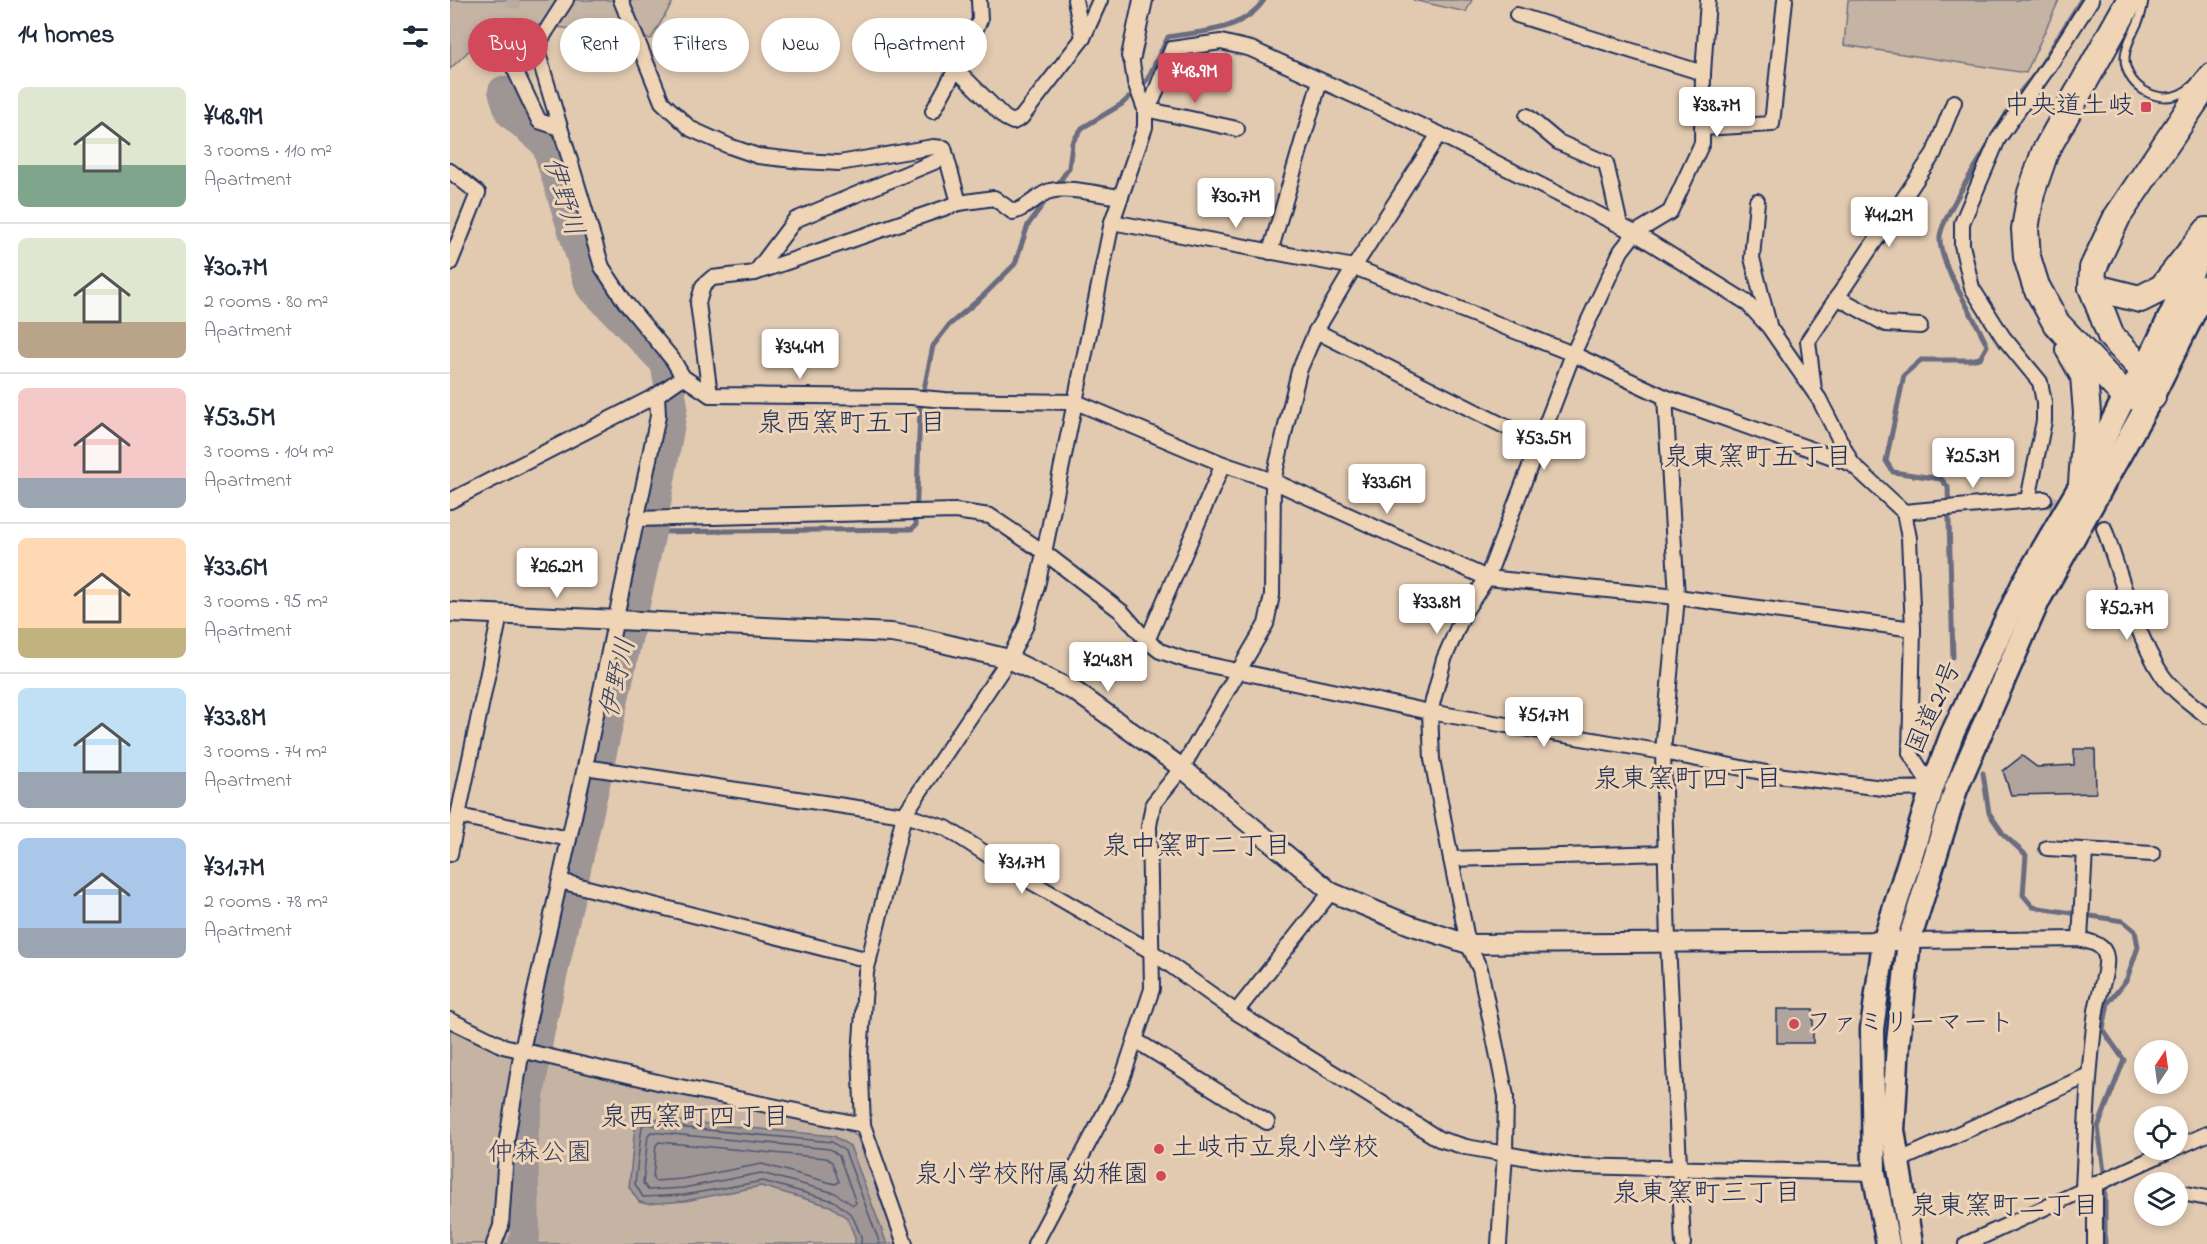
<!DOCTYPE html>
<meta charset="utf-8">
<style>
body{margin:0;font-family:"Indie Flower","Klee One",sans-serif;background:#f6f6f7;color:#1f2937;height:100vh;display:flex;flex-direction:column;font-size:22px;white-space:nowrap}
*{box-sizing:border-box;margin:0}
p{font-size:20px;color:#747a83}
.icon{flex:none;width:33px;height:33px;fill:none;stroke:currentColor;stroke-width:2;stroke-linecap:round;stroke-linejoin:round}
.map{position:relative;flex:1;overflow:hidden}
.sheet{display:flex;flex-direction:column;background:#fff;width:450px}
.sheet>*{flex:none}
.guide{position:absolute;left:18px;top:18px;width:570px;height:54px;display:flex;gap:12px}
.needle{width:39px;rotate:13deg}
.tools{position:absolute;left:1684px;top:1040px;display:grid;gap:12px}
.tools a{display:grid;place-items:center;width:54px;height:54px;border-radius:50%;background:#fff;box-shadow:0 3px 9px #0003;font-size:30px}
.price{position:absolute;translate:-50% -51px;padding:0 14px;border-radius:6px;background:#fff;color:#222;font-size:20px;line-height:39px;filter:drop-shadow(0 2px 3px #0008)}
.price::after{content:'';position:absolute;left:50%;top:36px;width:18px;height:14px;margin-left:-9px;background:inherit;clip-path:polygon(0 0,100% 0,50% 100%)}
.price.on{background:#d1495b;color:#fff}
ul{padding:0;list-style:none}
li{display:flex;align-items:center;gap:18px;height:150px;padding:0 18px}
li+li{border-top:2px solid #e0e1e3}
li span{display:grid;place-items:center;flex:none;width:168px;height:120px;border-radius:9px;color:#555}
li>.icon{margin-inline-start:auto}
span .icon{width:72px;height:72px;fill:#fffc;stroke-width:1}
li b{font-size:26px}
h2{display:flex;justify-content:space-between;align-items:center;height:72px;padding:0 18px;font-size:26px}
.pill{padding:0 21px;border-radius:27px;background:#fff;box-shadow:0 3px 9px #0003;font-size:21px;line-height:54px}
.pill.on{background:#d1495b;color:#fff}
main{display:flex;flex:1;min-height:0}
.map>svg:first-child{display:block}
.green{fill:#c5b3a4;stroke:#707181;stroke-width:1.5}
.water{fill:#9e9595;stroke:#6a6c7f;stroke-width:1.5}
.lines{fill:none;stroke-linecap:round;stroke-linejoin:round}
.shore{stroke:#4f5874;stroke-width:1.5}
.stream{stroke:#6a6c7f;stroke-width:5}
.river{stroke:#9e9595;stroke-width:30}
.building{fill:#b1a49c;stroke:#1b2f5e;stroke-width:1.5}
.minor-tunnel{stroke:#baaba0;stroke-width:14;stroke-dasharray:14 7;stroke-linecap:butt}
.service-casing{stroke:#1b2f5e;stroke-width:11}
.minor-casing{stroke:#1b2f5e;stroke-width:18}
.tertiary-casing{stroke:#1b2f5e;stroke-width:22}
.trunk-casing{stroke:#1b2f5e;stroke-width:27}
.motorway-casing{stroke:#1b2f5e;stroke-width:30}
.service{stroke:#efd4b6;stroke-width:7}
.minor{stroke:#efd4b6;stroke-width:14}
.tertiary{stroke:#efd4b6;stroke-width:18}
.trunk{stroke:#efd4b6;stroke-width:22}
.motorway{stroke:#efd4b6;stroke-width:26}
.poi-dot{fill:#d1495b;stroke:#efd4b6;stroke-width:2}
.labels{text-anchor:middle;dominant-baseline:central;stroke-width:6;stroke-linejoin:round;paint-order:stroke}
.poi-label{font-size:26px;fill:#1b2f5e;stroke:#efd4b6;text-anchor:end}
.street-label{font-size:26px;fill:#1b2f5e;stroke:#efd4b6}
.park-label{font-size:26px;fill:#344368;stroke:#efd4b6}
.water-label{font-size:27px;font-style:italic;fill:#354369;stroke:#efd4b6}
.neighbourhood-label{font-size:27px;fill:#1b2f5e;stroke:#efd4b6}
</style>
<main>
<section class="sheet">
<h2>14 homes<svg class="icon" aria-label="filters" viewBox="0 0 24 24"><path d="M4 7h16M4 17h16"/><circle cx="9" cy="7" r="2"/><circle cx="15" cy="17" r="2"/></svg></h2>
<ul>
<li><span style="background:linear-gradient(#dfe7d0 65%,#7fa58c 0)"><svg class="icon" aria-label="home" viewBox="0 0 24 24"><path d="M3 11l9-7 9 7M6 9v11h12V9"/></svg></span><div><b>¥48.9M</b><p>3 rooms · 110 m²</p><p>Apartment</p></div></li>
<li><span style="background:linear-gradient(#dfe7d0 70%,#b9a48a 0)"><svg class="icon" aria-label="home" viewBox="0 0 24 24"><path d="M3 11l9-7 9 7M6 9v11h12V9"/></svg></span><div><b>¥30.7M</b><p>2 rooms · 80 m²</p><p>Apartment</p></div></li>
<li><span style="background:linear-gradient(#f6c9c9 75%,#9aa5b1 0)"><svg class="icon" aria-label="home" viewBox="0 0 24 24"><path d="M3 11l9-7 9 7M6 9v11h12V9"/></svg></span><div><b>¥53.5M</b><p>3 rooms · 104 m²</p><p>Apartment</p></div></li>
<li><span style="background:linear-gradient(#ffd9b3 75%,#c2b280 0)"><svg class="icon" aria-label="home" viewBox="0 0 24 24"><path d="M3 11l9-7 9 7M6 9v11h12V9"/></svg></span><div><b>¥33.6M</b><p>3 rooms · 95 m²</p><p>Apartment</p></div></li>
<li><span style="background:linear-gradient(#bfe0f5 70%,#9aa5b1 0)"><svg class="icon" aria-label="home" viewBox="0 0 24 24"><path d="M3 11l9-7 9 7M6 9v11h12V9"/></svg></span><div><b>¥33.8M</b><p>3 rooms · 74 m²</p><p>Apartment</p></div></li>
<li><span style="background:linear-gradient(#a9c7e8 75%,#9aa5b1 0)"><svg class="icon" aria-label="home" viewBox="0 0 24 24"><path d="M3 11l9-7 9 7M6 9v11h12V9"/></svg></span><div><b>¥31.7M</b><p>2 rooms · 78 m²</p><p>Apartment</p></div></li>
</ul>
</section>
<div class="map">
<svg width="1757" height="1244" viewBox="0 0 1757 1244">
<rect width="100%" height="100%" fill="#e2cab1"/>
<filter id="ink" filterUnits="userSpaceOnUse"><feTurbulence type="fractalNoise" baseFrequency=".0167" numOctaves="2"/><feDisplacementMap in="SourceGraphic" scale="12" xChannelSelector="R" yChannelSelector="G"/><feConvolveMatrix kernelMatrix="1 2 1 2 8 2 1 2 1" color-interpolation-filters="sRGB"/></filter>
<g filter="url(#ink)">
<!-- green -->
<g class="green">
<polygon points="0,0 224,0 201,39 51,20 0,69"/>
<polygon points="963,0 1022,0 1016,12"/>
<polygon points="1398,0 1609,0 1576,73 1394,45"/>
<polygon points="0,1027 385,1124 407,1136 447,1244 0,1244"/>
</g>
<!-- water -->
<polygon class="water" points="186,1117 384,1136 400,1146 437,1244 405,1244 405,1237 397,1218 380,1206 311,1186 235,1201 197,1204 189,1202 179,1187"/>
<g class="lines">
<!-- shore -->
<g class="shore">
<polygon points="201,1132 380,1149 389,1156 406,1203 403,1205 385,1193 311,1173 233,1188 198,1190 193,1183 198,1135"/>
<polygon points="209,1142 376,1158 382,1162 389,1182 385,1184 312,1164 232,1179 205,1181 203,1178 206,1145"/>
<polyline points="411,1244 411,1236 402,1215 384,1201 313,1181 234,1195 193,1197 185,1184 192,1126 195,1124 382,1142 395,1151 430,1244"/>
</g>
<!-- stream -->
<g class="stream">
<polyline points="1549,127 1565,98 1586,73 1631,0"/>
<path d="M605 188 619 168 622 143 632 128 672 104 697 80 718 37C753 31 793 31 814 0"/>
<polyline points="201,532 462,529 466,525 470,408 483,346 499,325 533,296 565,264 578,225 599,196"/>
<path d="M1503 657 1498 487 1491 479 1443 472 1436 461 1454 375 1471 360H1520L1530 358 1537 346C1526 317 1488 265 1490 236 1493 216 1528 163 1540 143"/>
<polyline points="1533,773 1539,813 1554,835 1576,855 1573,895 1583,907 1673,921 1685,931 1688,947 1677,979 1658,1003 1653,1030 1674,1060 1648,1127 1655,1179 1655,1244"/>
</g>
<!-- river -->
<polyline class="river" points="53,91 60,113 96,144 140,286 215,363 223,406 201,532 89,1035 73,1135 75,1236 73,1244"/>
</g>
<!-- building -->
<g class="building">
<polygon points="1624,749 1645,749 1646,793 1561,795 1553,771 1572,756 1587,767 1624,765"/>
<rect x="1327" y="1009" width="36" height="34"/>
</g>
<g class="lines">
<!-- minor-tunnel -->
<g class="minor-tunnel">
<polyline points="59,29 64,0"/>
<polyline points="1594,499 1654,528"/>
</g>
<defs>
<path id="service" d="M1694 0C1693 7 1691 16 1688 22 1683 34 1676 43 1675 57 1674 84 1705 105 1730 94 1742 89 1749 78 1757 68"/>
<g id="minor">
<polyline points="116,0 86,47 152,267 175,302 223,360 233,377 260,395 461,397 495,400 626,402 773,464 823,481 1037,578 1227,597 1463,629"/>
<polyline points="171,0 212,102 241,129 279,146 308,156 352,161 389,163 483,147 494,148 509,203"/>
<polyline points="625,0 633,38"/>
<polyline points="1067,15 1253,73"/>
<polyline points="59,29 63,66 89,121 110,128"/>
<polyline points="506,69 555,118 563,122 571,118 633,38 650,0"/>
<polyline points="695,109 703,99 722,49 771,42 801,49 989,134 1185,233 1296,302 1319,327 1369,399 1402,464"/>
<polyline points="695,109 787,129"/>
<polyline points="483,111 506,69 530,20 529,0"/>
<polyline points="1077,116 1108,142 1156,163 1170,225"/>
<polyline points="1252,128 1322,124 1335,0"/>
<polyline points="0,171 28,193 0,263"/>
<polyline points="1307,201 1302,258 1319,325"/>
<polyline points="820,252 870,81"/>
<polyline points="305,273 345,220 496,157"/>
<polyline points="1387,297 1436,324 1470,326"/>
<polyline points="866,331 1088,443"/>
<polyline points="1364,390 1358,341 1484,153 1504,102"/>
<path d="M260 395 248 303 253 286 262 278 305 273 509 203 544 198 563 212C578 208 587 195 600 191 618 186 651 195 671 197"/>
<polyline points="1215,397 1227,597 1213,752 1218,943 1233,1244"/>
<polyline points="1578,500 1594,421 1594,402 1590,382 1553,337 1522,288 1512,245 1512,223 1548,139 1603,60 1641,0"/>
<polyline points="0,501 207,395 233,377"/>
<polyline points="1454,512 1594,499"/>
<polyline points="186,519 505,511 540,516 595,553 672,612 697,641 710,651 736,660 980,712 1213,752 1326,775 1441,789 1482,788 1460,753 1463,629 1459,538 1454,512 1402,464 1215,397 1123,354 904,267 662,222"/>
<path d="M1654 528C1670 573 1686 636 1712 675 1723 691 1742 704 1757 716"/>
<polyline points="697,641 773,464"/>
<polyline points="135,767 454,815 496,828 566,873 702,952 786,1012 989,1139 1016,1147 1124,1166 1424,1173"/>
<polyline points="9,816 119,839"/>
<polyline points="1597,848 1703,854"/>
<polyline points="0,854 50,615"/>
<polyline points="1001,859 1216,853"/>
<polyline points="110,881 419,960"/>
<polyline points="1630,939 1635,850"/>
<path d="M1459 941 1628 939C1639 942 1654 943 1656 957 1658 971 1648 996 1646 1011 1638 1070 1636 1129 1633 1189"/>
<polyline points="786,1012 881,892"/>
<polyline points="0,1020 53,1046 216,1084 413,1125"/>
<polyline points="685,1040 817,1122"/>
<polyline points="1728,1147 1757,1134"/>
<polyline points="1448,1161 1639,1075"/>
<polyline points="1645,1184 1645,1244"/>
<polyline points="1737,1194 1757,1198"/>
<polyline points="44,1244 51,1226 57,1139 72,1050 135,767 208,416 207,395"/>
<polyline points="455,1244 413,1125 410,1054 416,972 454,815 559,659 576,625 588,582 662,222 695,127 695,109 685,82 681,56"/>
<polyline points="585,1244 671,1082 702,989 699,826 703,804 732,768 816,624 822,595 823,481 849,371 866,331 904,267 989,134"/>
<polyline points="1049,1244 1055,1153 1056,1096 1030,969 1018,944 1001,859 982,759 980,712 994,659 1015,611 1037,578 1123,354 1171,251 1185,233 1220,212 1252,143 1253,73 1258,0"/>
<polyline points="1516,1244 1723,1149"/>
</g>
<g id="tertiary">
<polyline points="681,56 693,0"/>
<polyline points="0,612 441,633 467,637 559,659 626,692 732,768 881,892 960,925 1018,944 1459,941"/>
</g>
<g id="trunk">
<polyline points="1438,1244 1424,1173 1422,1029 1434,942 1482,788 1502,734 1574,582 1632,483 1675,396 1694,371 1755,244"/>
<polyline points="1461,1244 1443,1130 1448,1043 1459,941 1506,789 1588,601 1702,397 1757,286"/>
</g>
<g id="motorway">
<polyline points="1680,0 1595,152 1581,193 1575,229 1577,257 1586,286 1606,323 1675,396 1702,397 1694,371 1661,336 1642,287 1643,268 1667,217 1757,83"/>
<polyline points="1642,287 1690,299 1712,288 1757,231"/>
<polyline points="1619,349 1634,376 1637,413 1632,483"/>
</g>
</defs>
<!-- service casing -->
<use href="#service" class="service-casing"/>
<!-- minor casing -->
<use href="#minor" class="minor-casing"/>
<!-- tertiary casing -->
<use href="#tertiary" class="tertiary-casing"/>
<!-- trunk casing -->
<use href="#trunk" class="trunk-casing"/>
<!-- motorway casing -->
<use href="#motorway" class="motorway-casing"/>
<!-- service -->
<use href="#service" class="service"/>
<!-- minor -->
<use href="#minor" class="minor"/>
<!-- tertiary -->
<use href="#tertiary" class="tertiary"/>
<!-- trunk -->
<use href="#trunk" class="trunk"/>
<!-- motorway -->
<use href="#motorway" class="motorway"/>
</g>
</g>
<!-- markers -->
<g class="poi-dot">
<rect x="1690" y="101" width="12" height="12" rx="3"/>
<circle cx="1344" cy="1024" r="6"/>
<circle cx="709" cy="1149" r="6"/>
<circle cx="711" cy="1176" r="6"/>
</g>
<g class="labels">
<!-- poi labels -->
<g class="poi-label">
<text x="1684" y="107">中央道土岐</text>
<text x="1356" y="1024" text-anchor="start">ファミリーマート</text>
<text x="721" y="1149" text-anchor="start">土岐市立泉小学校</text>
<text x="699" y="1176">泉小学校附属幼稚園</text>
</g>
<!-- street labels -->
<g class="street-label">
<text transform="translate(1485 708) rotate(-66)">国道21号</text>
</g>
<!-- park labels -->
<g class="park-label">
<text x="90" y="1154">仲森公園</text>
</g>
<!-- water labels -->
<g class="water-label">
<text transform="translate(112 197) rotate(73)">伊野川</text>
<text transform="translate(169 678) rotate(-77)">伊野川</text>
</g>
<!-- neighbourhood labels -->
<g class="neighbourhood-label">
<text x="402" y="424">泉西窯町五丁目</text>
<text x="1308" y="458">泉東窯町五丁目</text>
<text x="1238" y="780">泉東窯町四丁目</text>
<text x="747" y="847">泉中窯町二丁目</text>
<text x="245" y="1118">泉西窯町四丁目</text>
<text x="1257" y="1194">泉東窯町三丁目</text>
<text x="1555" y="1207">泉東窯町二丁目</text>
</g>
</g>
</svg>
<div class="tools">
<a><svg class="needle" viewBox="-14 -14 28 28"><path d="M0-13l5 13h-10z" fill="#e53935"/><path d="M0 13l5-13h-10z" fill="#747a83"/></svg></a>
<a><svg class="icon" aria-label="locate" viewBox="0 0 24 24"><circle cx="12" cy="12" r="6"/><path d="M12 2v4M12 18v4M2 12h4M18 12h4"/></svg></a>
<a><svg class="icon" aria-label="layers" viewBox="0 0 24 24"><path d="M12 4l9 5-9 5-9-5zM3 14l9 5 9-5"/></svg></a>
</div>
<b class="price on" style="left:745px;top:104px">¥48.9M</b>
<b class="price" style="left:1267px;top:138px">¥38.7M</b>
<b class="price" style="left:786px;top:229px">¥30.7M</b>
<b class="price" style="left:1439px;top:248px">¥41.2M</b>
<b class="price" style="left:350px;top:380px">¥34.4M</b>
<b class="price" style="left:1094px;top:471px">¥53.5M</b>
<b class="price" style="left:1523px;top:489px">¥25.3M</b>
<b class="price" style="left:937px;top:515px">¥33.6M</b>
<b class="price" style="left:107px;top:599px">¥26.2M</b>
<b class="price" style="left:987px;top:635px">¥33.8M</b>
<b class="price" style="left:1677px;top:641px">¥52.7M</b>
<b class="price" style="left:658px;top:693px">¥24.8M</b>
<b class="price" style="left:1094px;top:748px">¥51.7M</b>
<b class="price" style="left:572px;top:895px">¥31.7M</b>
<div class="guide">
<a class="pill on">Buy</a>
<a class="pill">Rent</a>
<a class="pill">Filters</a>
<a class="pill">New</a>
<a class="pill">Apartment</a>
</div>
</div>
</main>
